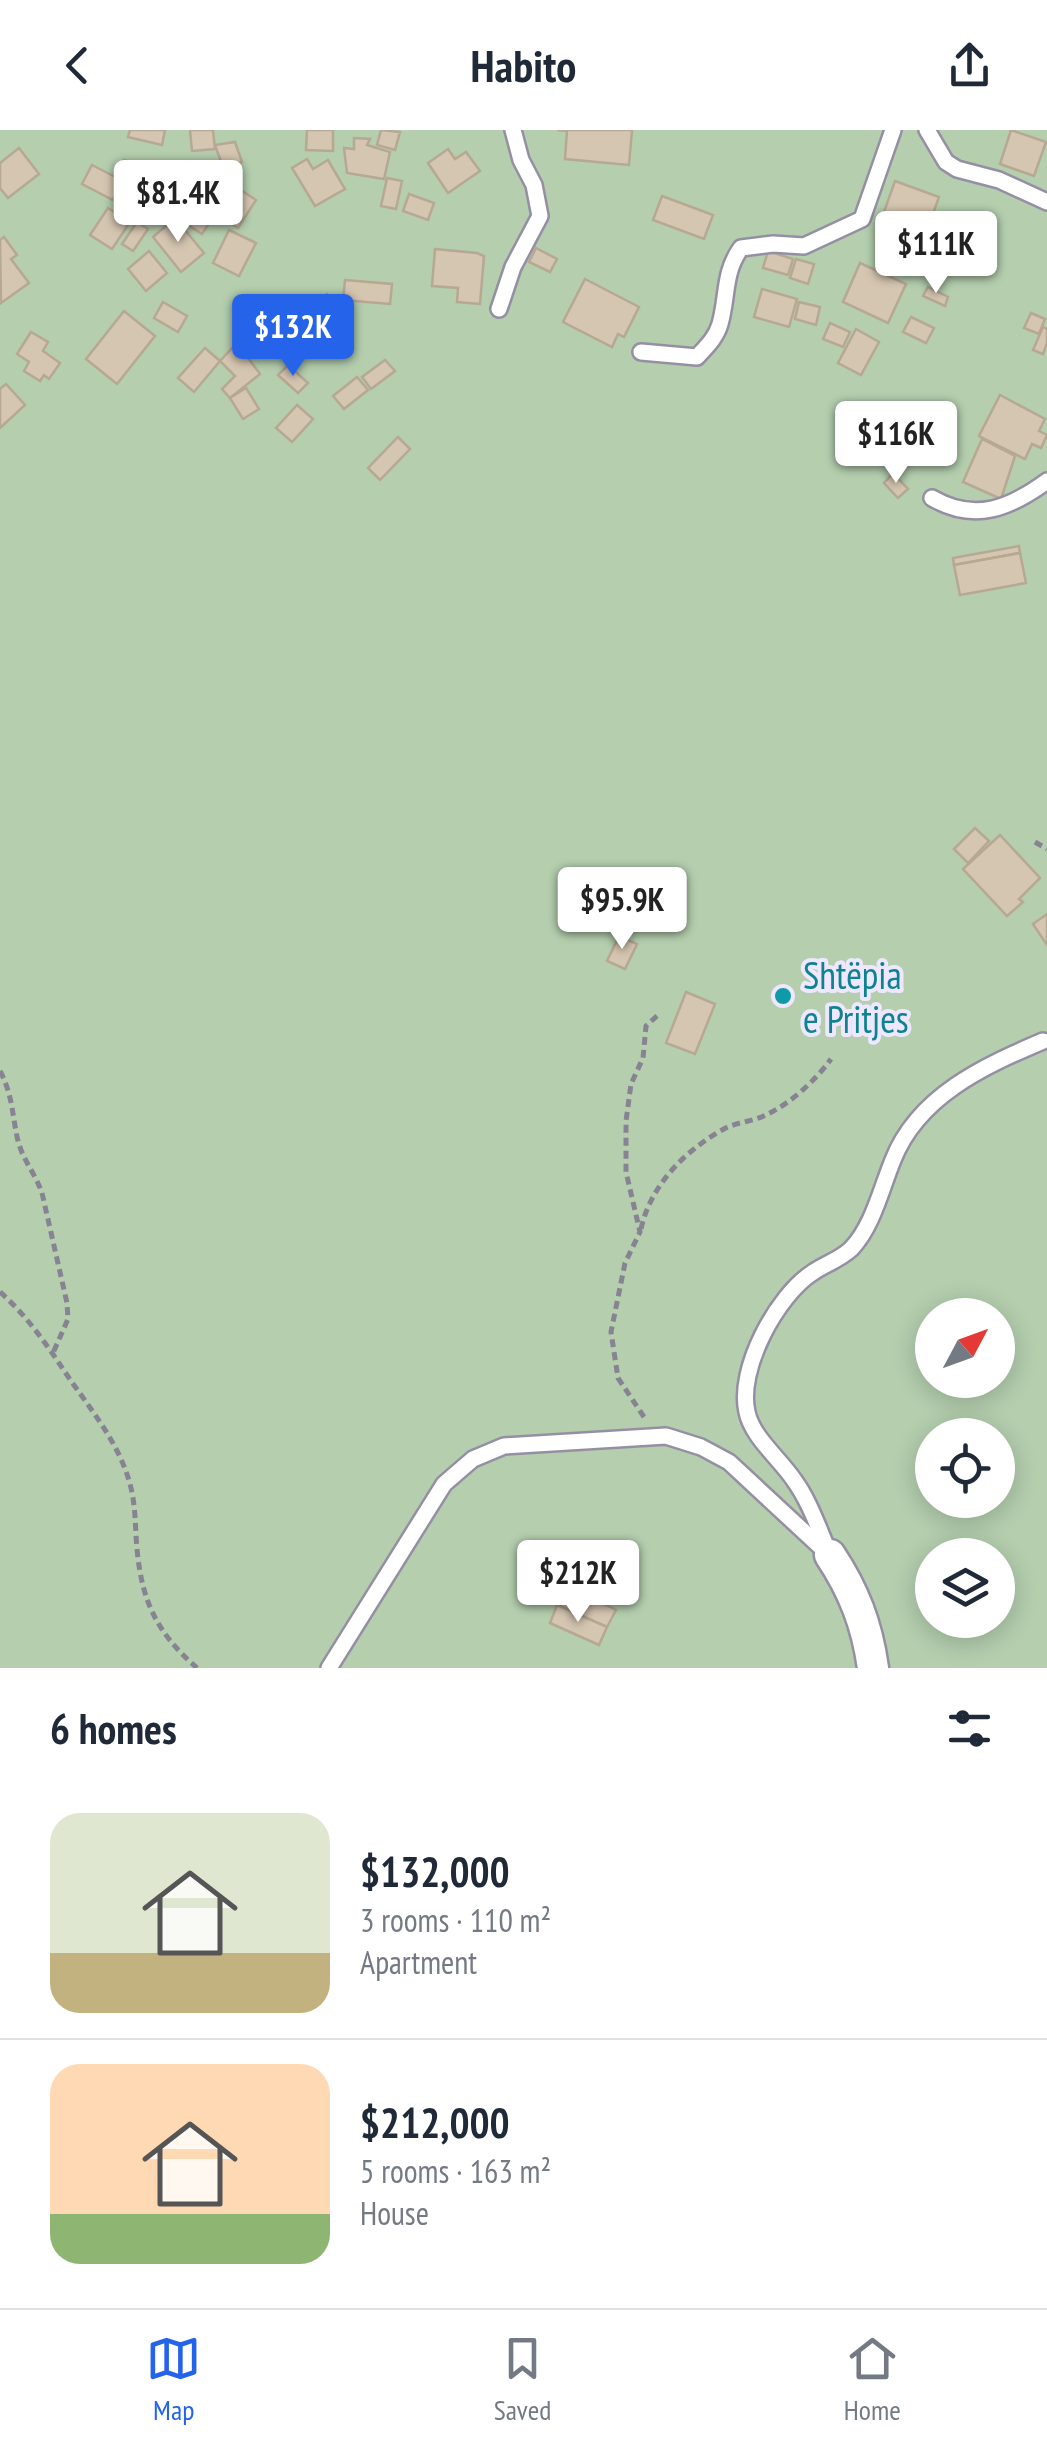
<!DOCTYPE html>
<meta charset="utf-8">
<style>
body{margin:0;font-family:"PT Sans Narrow",sans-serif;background:#f2f2f3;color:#1f2937;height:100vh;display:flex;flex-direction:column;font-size:38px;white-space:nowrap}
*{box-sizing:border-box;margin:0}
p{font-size:32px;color:#747a83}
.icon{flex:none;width:55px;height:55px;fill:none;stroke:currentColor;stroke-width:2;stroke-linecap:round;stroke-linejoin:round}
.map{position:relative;height:1538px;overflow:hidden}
.drawer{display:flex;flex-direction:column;background:#fff;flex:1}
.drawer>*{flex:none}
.needle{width:65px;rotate:49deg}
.buttons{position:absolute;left:915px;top:1168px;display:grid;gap:20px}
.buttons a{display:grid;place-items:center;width:100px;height:100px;border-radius:50%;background:#fff;box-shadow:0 5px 25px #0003;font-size:50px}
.price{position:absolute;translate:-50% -85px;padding:0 22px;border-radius:10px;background:#fff;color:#222;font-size:32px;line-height:65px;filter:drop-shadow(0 2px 5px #0008)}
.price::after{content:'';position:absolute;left:50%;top:60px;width:30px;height:22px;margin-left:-15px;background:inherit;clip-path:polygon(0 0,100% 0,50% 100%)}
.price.selected{background:#2563eb;color:#fff}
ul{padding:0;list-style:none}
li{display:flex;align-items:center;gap:30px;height:250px;padding:0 50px}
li+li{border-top:2px solid #e0e1e3}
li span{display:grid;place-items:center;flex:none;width:280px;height:200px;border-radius:30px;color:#555}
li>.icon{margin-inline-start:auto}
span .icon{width:120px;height:120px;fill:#fffc;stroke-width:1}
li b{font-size:42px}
h2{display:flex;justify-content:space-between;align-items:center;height:120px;padding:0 50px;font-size:42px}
header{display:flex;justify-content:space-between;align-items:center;height:130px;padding:0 50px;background:#fff;font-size:45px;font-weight:700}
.tab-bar{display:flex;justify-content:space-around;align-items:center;height:140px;border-top:2px solid #e0e1e3;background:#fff;font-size:28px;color:#747a83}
.tab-bar a{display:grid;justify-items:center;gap:5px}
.tab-bar .selected{color:#2563eb}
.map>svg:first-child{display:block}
.green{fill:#b4ceae;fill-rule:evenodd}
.building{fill:#d5c6b1;stroke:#b7a894;stroke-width:2.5}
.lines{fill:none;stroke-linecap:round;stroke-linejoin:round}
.lane-casing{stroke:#958fa4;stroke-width:20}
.street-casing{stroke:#958fa4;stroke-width:35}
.path{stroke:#878392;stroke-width:5;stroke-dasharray:8 5;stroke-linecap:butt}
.lane{stroke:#fff;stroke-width:15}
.street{stroke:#fff;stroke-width:30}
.culture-dot{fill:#0f9aa8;stroke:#eee7ff;stroke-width:4}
.labels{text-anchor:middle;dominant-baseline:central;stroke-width:8;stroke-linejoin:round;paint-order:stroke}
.culture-label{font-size:38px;fill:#0d838f;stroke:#eee7ff;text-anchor:start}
</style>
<header><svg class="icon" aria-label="back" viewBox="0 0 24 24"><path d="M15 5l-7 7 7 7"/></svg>Habito<svg class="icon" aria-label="share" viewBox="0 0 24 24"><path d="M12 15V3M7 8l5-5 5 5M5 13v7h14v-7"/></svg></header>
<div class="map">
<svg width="1047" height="1538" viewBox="0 0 1047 1538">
<rect width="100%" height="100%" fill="#eee7ff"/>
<!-- green -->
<path class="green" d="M0 0H1047V1538H0ZM932 1185H998V1250H932ZM932 1305H998V1370H932ZM932 1425H998V1490H932Z"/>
<!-- building -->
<g class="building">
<polygon points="130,0 165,0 162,15 128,7"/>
<polygon points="190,0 213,0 215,19 192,21"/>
<polygon points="307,0 333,0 333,21 306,20"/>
<polygon points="381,0 400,2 395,20 377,15"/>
<polygon points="557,0 632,0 629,35 565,29 567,1"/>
<polygon points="1011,0 1046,12 1034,46 1000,34"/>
<polygon points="354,8 370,9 367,15 390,22 384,49 347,43 344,18 354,19"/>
<polygon points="235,12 242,32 224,40 215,15"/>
<polygon points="19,18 39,44 8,68 0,58 0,33"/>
<polygon points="448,19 455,29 466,22 480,41 448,63 428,33"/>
<polygon points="307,29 313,39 328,30 345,59 315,76 292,38"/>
<polygon points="124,30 150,40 144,55 118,44"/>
<polygon points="92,35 123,51 113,70 82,54"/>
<polygon points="183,40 193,47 180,64 170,57"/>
<polygon points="387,48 402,51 396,79 381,76"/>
<polygon points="895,51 939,67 928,98 884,82"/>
<polygon points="239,59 256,70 238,98 221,87"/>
<polygon points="409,64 434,73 428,90 403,81"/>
<polygon points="662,66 713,85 704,109 653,90"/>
<polygon points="191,76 211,90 202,104 182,91"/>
<polygon points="108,78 130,92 112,119 90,105"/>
<polygon points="175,88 204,123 181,142 153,107"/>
<polygon points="137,92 148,99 133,121 122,114"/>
<polygon points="229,100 256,113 239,146 213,133"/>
<polygon points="4,107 17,125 11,129 29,153 1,173 0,110"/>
<polygon points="536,118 557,129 550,142 529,132"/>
<polygon points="435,119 477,123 484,126 480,174 457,172 458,158 432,156"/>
<polygon points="149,121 167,143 146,161 128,139"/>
<polygon points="768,121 793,129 788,145 763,138"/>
<polygon points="796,129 814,134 808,154 790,148"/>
<polygon points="860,133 906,154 888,193 843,172"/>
<polygon points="585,149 639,177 624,207 618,204 612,217 563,192"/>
<polygon points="345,150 392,154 390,174 343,170"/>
<polygon points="928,157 948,167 945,176 923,166"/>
<polygon points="762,159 797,169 789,197 754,187"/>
<polygon points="327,164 339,181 324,193 311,176"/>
<polygon points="163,172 187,186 178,202 154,188"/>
<polygon points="799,172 820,177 816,195 795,189"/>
<polygon points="124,181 155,206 117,254 86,229"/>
<polygon points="1031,183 1045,189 1039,204 1024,198"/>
<polygon points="911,187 934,198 926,213 903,202"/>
<polygon points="830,193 850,202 843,217 823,209"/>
<polygon points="1043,197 1047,199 1047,213 1043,224 1033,220"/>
<polygon points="856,199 879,212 861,245 838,233"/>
<polygon points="31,202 48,212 43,221 60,233 49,249 44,245 40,251 24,241 29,232 17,224"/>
<polygon points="237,213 260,244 230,268 222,259 235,246 220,231"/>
<polygon points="205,218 220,231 194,262 178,248"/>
<polygon points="385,230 395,241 371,259 362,247"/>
<polygon points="288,235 308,253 298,263 278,245"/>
<polygon points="357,247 368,260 344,279 333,266"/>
<polygon points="6,254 25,275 0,298 0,259"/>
<polygon points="246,258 259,279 243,289 230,268"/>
<polygon points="1000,265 1045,289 1039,301 1047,305 1041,318 1032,314 1025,329 979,306"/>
<polygon points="297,275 313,289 292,312 276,298"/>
<polygon points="398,307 410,319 380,350 368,338"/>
<polygon points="982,309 1015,326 1001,369 963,352"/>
<polygon points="893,343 908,359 898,368 884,353"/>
<polygon points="1019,416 1020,423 954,435 953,428"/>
<polygon points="1020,423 1026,453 960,465 954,435"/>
<polygon points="975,698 989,711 968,733 954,719"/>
<polygon points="1000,705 1040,748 1019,769 1023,772 1007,786 963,739"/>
<polygon points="1047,784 1047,815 1033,794"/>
<polygon points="619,806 637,814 625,839 607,831"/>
<polygon points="686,862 715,874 695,924 666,913"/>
<polygon points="568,1456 616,1480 607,1497 557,1475"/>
<polygon points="557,1475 607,1497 599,1515 550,1493"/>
</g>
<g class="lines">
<defs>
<g id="lane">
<polyline points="927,0 946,32 957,39 999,50 1047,72"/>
<polyline points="499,179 513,137 540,86 534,55 521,30 513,0"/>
<path d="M641 222 697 227C706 217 716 208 720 194 728 166 723 143 741 118L773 114 804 116 862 89 893 0"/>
<path d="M932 368C975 393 1010 378 1047 351"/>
<path d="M830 1425C819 1400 810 1372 794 1350 780 1329 752 1307 747 1282 737 1239 777 1166 812 1143 825 1134 839 1130 851 1119 873 1096 881 1059 893 1030 918 966 984 936 1043 911"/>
<polyline points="329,1538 444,1354 473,1329 504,1316 666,1306 701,1317 729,1332 827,1423"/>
</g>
<path id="street" d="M830 1425C854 1461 867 1495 873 1538"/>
</defs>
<!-- lane casing -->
<use href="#lane" class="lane-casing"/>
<!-- street casing -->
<use href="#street" class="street-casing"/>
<!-- path -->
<g class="path">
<polyline points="1035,712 1047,719"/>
<path d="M0 941C13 965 12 986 18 1011 23 1030 36 1045 42 1063L67 1173 68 1189 53 1223"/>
<path d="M641 1099C650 1057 683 1022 722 1000 735 992 752 992 766 985 791 973 815 951 831 929"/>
<path d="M0 1162C25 1184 45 1212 63 1239 88 1277 120 1312 131 1358 136 1379 135 1398 137 1419 142 1472 157 1503 197 1538"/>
<polyline points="644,1287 618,1248 611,1202 625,1133 640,1102 626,1042 626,991 631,954 643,928 646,896 659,884"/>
</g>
<!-- lane -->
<use href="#lane" class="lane"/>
<!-- street -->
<use href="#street" class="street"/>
</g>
<!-- markers -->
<circle class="culture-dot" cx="783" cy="866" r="10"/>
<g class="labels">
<!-- culture labels -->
<g class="culture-label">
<text x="803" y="844">Shtëpia<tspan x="803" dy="44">e Pritjes</tspan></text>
</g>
</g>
</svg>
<div class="buttons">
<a><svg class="needle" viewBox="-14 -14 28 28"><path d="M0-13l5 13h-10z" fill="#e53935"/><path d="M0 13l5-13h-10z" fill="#747a83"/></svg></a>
<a><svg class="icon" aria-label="locate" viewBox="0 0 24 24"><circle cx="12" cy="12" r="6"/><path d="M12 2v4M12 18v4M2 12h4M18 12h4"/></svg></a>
<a><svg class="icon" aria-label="layers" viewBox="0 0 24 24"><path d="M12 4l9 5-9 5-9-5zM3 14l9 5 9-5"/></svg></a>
</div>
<b class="price" style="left:178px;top:115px">$81.4K</b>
<b class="price" style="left:936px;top:166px">$111K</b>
<b class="price selected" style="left:293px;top:249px">$132K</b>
<b class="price" style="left:896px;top:356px">$116K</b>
<b class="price" style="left:622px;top:822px">$95.9K</b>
<b class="price" style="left:578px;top:1495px">$212K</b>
</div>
<section class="drawer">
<h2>6 homes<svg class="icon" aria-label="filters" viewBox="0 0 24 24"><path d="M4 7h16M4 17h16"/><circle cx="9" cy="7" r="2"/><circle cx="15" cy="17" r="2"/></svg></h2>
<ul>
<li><span style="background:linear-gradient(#dfe7d0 70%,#c2b280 0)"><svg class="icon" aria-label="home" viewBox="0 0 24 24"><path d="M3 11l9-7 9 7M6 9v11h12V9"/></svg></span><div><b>$132,000</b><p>3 rooms · 110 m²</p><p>Apartment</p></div></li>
<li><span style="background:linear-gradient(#ffd9b3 75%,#8fb573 0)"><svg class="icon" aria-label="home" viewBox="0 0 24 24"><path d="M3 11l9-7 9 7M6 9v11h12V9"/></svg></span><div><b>$212,000</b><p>5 rooms · 163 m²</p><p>House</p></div></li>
</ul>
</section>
<nav class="tab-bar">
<a class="selected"><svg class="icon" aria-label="map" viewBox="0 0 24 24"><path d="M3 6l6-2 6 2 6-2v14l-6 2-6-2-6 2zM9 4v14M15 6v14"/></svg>Map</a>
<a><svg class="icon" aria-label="saved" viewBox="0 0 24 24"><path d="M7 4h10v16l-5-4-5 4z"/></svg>Saved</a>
<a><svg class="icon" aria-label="home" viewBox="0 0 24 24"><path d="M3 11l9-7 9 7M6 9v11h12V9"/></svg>Home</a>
</nav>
